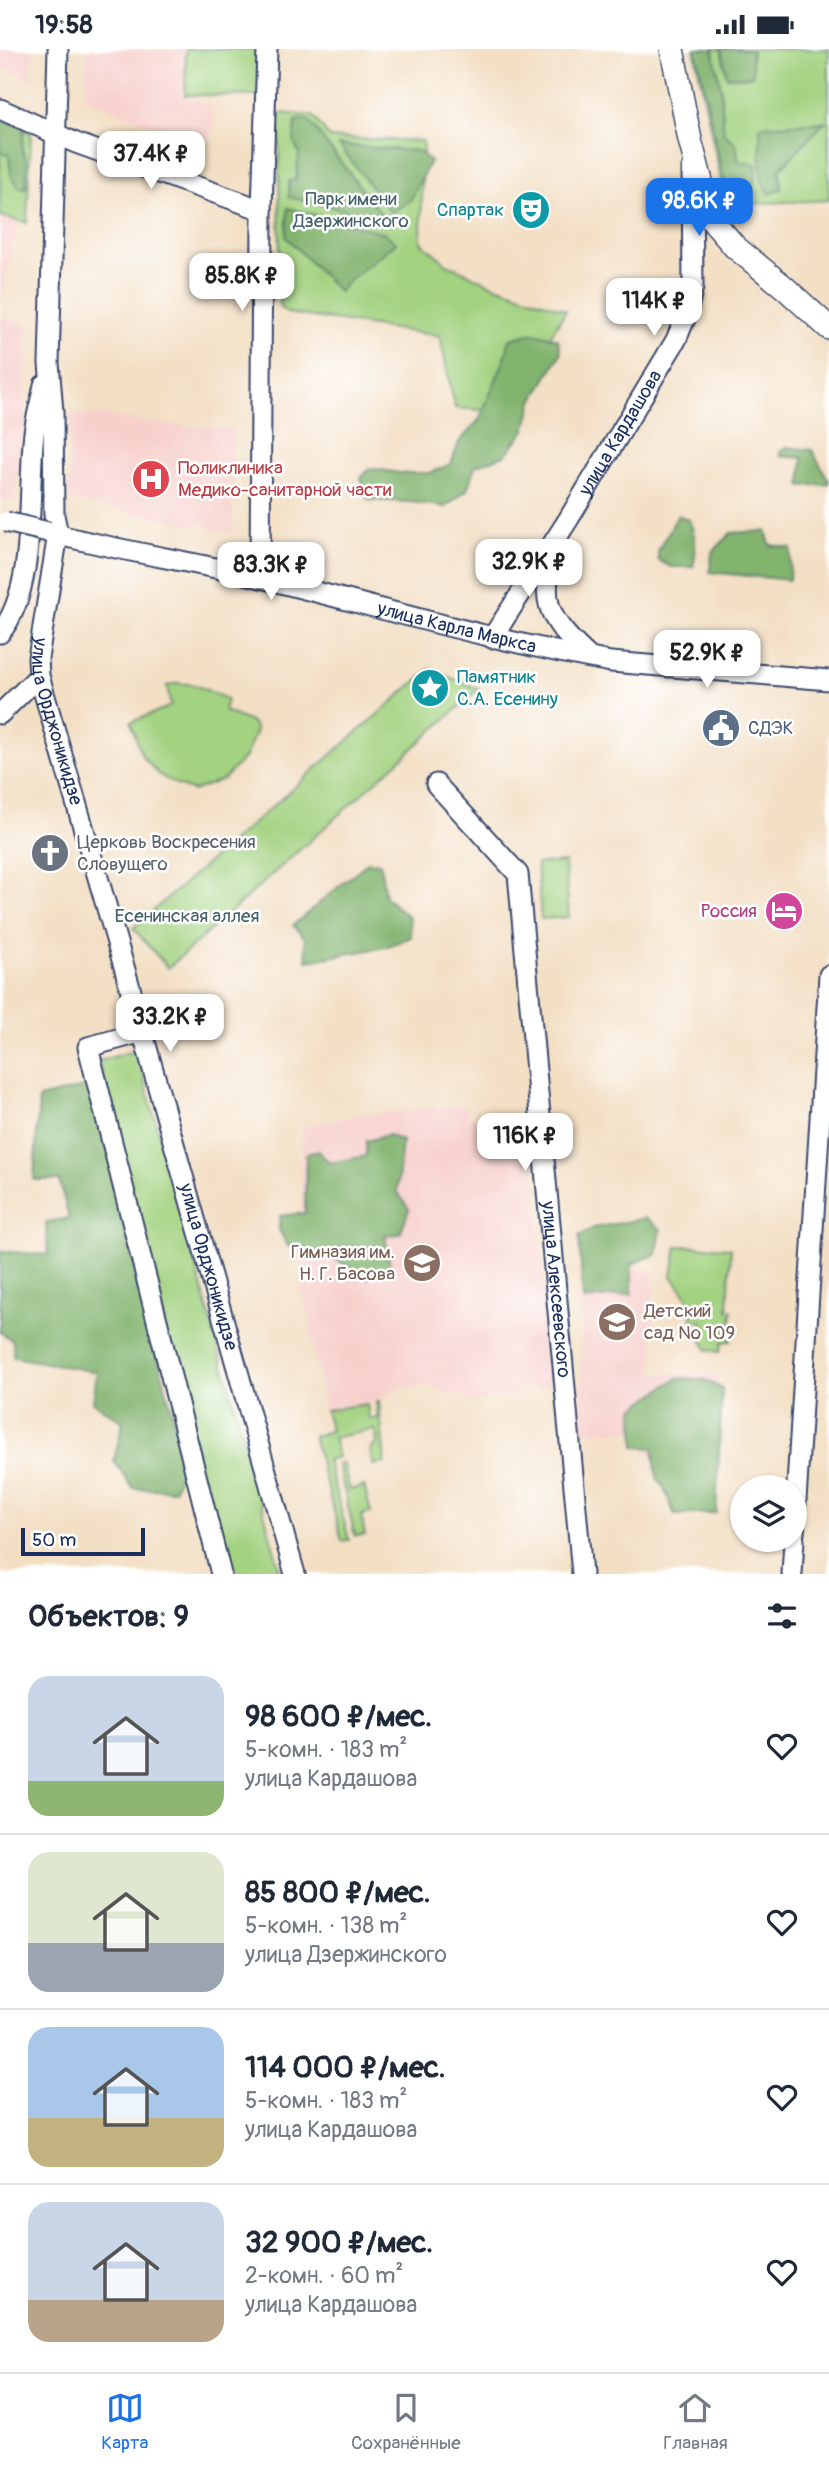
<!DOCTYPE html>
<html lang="ru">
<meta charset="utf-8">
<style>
body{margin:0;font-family:Pangolin,sans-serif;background:#f2f2f3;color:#1f2937;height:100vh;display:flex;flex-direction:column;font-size:26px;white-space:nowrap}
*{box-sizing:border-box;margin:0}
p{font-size:23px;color:#747a83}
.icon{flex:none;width:38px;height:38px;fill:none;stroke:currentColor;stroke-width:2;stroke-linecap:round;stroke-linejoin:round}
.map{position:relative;height:1525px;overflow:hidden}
.panel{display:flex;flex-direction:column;background:#fff;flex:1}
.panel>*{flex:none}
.tools{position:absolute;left:730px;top:1426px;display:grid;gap:14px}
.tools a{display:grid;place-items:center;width:77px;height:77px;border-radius:50%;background:#fff;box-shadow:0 2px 5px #0004;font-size:35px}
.scale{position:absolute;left:21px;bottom:18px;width:124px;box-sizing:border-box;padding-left:7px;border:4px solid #1b2f5e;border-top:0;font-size:19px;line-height:24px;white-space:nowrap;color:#1b2f5e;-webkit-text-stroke:5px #fff;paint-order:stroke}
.price{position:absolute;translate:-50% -60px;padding:0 16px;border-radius:14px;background:#fff;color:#222;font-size:23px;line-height:46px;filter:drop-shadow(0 2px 4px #0008)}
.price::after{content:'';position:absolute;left:50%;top:42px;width:21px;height:16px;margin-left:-10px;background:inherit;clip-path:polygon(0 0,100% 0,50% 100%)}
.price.selected{background:#1a73e8;color:#fff}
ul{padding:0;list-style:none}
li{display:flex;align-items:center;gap:21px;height:175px;padding:0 28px}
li+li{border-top:2px solid #e0e1e3}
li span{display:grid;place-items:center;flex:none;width:196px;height:140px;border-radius:21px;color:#555}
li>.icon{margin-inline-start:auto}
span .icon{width:84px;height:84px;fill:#fffc;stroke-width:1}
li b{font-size:30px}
h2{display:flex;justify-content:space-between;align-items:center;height:84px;padding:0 28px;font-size:30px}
.status{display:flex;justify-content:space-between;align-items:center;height:49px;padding:0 35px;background:#fff;direction:ltr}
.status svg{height:19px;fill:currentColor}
.tabs{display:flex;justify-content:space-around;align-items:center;height:98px;border-top:2px solid #e0e1e3;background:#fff;font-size:19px;color:#747a83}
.tabs a{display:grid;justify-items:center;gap:4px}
.tabs .selected{color:#1a73e8}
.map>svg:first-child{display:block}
.built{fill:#f7d0cc}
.green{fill:#a3d280;stroke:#5f806f;stroke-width:2}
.forest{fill:#82b46e;stroke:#4e7266;stroke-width:2}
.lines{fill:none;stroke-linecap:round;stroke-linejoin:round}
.minor-casing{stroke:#3b496d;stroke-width:23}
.major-casing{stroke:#3b496d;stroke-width:26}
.minor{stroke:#fff;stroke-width:19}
.major{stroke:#fff;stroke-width:23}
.minor-bridge-casing{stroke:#3b496d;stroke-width:23;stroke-linecap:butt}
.minor-bridge{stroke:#fff;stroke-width:19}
.labels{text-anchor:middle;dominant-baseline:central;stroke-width:5;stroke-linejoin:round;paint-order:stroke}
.park-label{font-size:19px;fill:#446068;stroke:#fff}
.culture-label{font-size:19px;fill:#0d838f;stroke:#fff;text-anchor:end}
.street-label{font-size:19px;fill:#1b2f5e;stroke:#fff}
.health-label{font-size:19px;fill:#be3a42;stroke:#fff;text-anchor:start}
.service-label{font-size:19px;fill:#4e5e75;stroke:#fff;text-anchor:start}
.worship-label{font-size:19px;fill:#5b616d;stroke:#fff;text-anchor:start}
.hotel-label{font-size:19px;fill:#b23c85;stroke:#fff;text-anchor:end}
.education-label{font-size:19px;fill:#785e54;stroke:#fff;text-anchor:end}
</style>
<div class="status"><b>19:58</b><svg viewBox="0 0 49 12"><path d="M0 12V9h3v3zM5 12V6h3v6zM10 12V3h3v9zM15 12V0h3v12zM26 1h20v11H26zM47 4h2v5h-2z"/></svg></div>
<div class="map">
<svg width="829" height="1525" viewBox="0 0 829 1525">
<rect width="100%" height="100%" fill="#fff"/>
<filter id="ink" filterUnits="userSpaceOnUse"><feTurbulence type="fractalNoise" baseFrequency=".0143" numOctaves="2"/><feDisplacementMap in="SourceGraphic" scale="14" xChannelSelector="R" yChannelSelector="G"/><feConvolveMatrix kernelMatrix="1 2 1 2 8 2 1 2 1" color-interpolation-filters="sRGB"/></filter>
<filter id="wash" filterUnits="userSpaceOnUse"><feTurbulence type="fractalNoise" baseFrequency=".00686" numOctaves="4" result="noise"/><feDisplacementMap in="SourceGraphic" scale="28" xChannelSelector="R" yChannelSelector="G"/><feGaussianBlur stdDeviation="1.57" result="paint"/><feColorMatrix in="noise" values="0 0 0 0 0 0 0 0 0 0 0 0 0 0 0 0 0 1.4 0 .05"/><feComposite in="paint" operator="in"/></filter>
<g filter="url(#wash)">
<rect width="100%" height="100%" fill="#f3dfc4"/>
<!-- built -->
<g class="built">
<polygon points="0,0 33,0 31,32 0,18"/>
<polygon points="87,0 186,0 185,51 199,51 209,57 215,73 210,85 199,92 186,92 85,48"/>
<polygon points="0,167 20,172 0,250"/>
<polygon points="0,269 28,274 24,387 14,453 0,450"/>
<polygon points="71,365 106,366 164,376 233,380 233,485 211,480 200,472 199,478 71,451 68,449"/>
<polygon points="466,1057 468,1070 524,1065 533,1103 552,1336 516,1339 516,1348 467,1353 466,1346 454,1346 425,1337 394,1340 379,1353 325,1361 301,1231 302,1078 358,1066"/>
<polygon points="582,1221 653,1221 653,1324 717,1325 717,1406 649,1406 649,1382 581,1382"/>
</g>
<!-- green -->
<g class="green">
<polygon points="186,0 261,0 260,47 185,46"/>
<polygon points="694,0 829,0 829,151 726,156"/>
<polygon points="279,64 313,67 330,89 423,92 421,193 447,215 490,235 566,261 506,363 455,359 440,287 287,264 280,259"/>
<polygon points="0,71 31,84 27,174 0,167"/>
<polygon points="430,620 479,640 168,919 133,879"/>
<polygon points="178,634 195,636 227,650 224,662 253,674 256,682 245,708 224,730 193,742 177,736 158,725 142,707 131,673 171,657 167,637"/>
<polygon points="565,813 569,868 541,870 537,815"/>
<polygon points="136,1001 281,1525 226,1525 99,1012"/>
<polygon points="677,1197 731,1199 728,1261 732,1261 731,1292 722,1293 720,1303 707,1301 701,1290 703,1273 692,1271 691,1253 672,1227"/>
<polygon points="376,1353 379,1353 385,1414 373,1416 370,1401 377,1394 375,1380 333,1389 338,1408 327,1411 349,1491 342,1492 313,1387 331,1382 325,1361 367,1355 369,1370 378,1369"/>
<polygon points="343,1414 350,1441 364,1437 371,1464 361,1466 365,1486 355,1487 338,1415"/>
</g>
<!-- forest -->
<g class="forest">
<polygon points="696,0 713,0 721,41 724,84 736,95 739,114 750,113 757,116 755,134 735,134 734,151 728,153"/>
<path d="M721 0H751L753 26C743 30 736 26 727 28Z"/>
<polygon points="0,70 24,77 22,101 27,112 26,139 19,139 11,126 9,107 0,103"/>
<polygon points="296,71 308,71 386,171 289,148 289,132 296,130 299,104 294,93"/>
<polygon points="825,73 780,120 781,140 770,145 761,130 760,77"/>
<polygon points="339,96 418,102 430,112 411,151 391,164"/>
<polygon points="288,159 385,184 396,194 347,233 339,243 286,188"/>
<polygon points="534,284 558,290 561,304 533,352 525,381 505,406 475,417 467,441 446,458 411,453 368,451 361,429 370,419 400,424 430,424 451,415 459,393 479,371 504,312 510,290"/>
<polygon points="786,398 812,401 829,432 829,435 801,437 803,409 781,407 780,403"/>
<path d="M678 466 689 471C696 488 697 501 693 518H671L658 511V502Z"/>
<polygon points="766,482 770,496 791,499 789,531 710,523 712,504 731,484"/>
<polygon points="368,813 380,814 385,848 409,868 411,888 386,898 307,912 305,889 293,876"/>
<polygon points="92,1036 184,1413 174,1441 133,1439 114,1412 123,1373 93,1353 97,1323 13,1308 13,1292 0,1283 0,1202 48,1206 46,1173 69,1169 59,1131 34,1131 39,1049"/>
<path d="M388 1086 402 1092 397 1142 409 1160 400 1185 385 1186 390 1217 368 1229C342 1212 319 1202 288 1197L279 1181 280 1167 305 1164 306 1105 318 1102 330 1114 366 1107V1092Z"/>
<polygon points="646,1169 661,1180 657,1205 632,1215 632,1245 583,1251 579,1187 594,1179"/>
<polygon points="677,1329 705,1331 722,1340 716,1464 675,1466 664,1439 657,1429 653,1399 635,1398 634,1359"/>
</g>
</g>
<g filter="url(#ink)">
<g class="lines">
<defs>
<g id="minor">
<path id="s1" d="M58 0 49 314 53 363 54 466 58 485 38 609 39 627 125 921 295 1525"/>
<polyline points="0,60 76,94 262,161"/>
<path id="s2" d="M48 483C118 502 190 512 261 529 378 558 493 592 611 613L829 631"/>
<path d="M555 504C536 554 553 575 589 608"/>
<polyline points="260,529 262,161 267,0"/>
<path d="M0 584C38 539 27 439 34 384 36 368 41 352 44 336"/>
<path id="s3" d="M492 589 568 471 676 291 686 267 693 238 692 120"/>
<polyline points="0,665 39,627"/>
<path id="s4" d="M436 735 518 825 582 1525"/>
<polyline points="143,983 88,998 221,1525"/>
<polyline points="794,1484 829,926"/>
<polyline points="792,1525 794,1491"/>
</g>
<polyline id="major" points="672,0 690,91 711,170 735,198 784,238 829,279"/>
</defs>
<!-- minor casing -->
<use href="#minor" class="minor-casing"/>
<!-- major casing -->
<use href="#major" class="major-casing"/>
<!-- minor -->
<use href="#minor" class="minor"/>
<!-- major -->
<use href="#major" class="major"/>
<defs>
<polyline id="minor-bridge" points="6,473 48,483"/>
</defs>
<!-- minor-bridge casing -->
<use href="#minor-bridge" class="minor-bridge-casing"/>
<!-- minor-bridge -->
<use href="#minor-bridge" class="minor-bridge"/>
</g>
</g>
<!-- icons -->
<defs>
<symbol id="theatre-disc" viewBox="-11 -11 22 22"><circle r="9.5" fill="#0f9aa8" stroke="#fff"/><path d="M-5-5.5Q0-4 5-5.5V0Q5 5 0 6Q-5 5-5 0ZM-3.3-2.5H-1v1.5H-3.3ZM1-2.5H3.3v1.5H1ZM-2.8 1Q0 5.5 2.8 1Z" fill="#fff"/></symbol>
<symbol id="hospital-disc" viewBox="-11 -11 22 22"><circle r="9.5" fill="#e0444e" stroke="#fff"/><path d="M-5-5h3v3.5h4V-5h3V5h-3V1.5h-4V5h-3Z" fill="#fff"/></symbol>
<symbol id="sight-disc" viewBox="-11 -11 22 22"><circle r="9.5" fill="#0f9aa8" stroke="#fff"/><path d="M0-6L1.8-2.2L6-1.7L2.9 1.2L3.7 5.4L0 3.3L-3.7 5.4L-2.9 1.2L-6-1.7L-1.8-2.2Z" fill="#fff"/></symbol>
<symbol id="civic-disc" viewBox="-11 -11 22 22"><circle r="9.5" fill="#5c6f8a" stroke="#fff"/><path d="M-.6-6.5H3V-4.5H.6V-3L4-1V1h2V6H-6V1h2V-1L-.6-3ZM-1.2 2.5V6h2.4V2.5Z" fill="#fff"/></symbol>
<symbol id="church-disc" viewBox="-11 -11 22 22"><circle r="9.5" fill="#6b7280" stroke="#fff"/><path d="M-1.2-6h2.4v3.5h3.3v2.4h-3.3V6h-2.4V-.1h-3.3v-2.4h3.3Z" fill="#fff"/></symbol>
<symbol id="hotel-disc" viewBox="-11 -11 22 22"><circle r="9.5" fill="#d1479c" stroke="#fff"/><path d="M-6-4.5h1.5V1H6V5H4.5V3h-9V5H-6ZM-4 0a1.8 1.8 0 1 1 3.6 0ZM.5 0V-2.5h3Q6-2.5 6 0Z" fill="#fff"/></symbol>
<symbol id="school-disc" viewBox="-11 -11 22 22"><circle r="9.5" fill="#8d6e63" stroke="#fff"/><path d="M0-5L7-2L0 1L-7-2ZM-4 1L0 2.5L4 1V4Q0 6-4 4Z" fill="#fff"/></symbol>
</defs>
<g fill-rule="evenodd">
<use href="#theatre-disc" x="509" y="139" width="44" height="44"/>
<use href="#hospital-disc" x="129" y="408" width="44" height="44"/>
<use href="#sight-disc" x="408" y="617" width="44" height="44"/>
<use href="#civic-disc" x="699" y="657" width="44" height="44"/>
<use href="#church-disc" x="28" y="782" width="44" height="44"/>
<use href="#hotel-disc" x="762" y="840" width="44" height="44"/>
<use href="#school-disc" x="400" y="1192" width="44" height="44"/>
<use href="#school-disc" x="595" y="1251" width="44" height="44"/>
</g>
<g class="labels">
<!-- park labels -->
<g class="park-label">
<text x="351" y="150">Парк имени<tspan x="351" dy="22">Дзержинского</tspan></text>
<text x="187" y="867">Есенинская аллея</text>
</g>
<!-- culture labels -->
<g class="culture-label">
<text x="504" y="161">Спартак</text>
<text x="457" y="628" text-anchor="start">Памятник<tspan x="457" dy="22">С.А. Есенину</tspan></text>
</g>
<!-- street labels -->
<g class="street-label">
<text stroke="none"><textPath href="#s3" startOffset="242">улица Кардашова</textPath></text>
<text stroke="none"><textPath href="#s2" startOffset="420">улица Карла Маркса</textPath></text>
<text stroke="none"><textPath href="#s1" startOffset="677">улица Орджоникидзе</textPath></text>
<text stroke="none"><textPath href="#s1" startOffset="1244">улица Орджоникидзе</textPath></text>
<text stroke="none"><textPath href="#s4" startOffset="539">улица Алексеевского</textPath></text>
</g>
<!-- health labels -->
<g class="health-label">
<text x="178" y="419">Поликлиника<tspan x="178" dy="22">Медико-санитарной части</tspan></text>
</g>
<!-- service labels -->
<g class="service-label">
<text x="748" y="679">СДЭК</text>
</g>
<!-- worship labels -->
<g class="worship-label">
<text x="77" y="793">Церковь Воскресения<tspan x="77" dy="22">Словущего</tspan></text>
</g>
<!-- hotel labels -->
<g class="hotel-label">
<text x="757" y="862">Россия</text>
</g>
<!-- education labels -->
<g class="education-label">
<text x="395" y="1203">Гимназия им.<tspan x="395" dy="22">Н. Г. Басова</tspan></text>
<text x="644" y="1262" text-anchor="start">Детский<tspan x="644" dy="22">сад № 109</tspan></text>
</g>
</g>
</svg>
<div class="tools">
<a><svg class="icon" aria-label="layers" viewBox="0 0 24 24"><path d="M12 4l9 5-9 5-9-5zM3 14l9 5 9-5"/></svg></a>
</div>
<div class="scale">50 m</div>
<b class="price" style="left:151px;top:142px">37.4K ₽</b>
<b class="price selected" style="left:699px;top:189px">98.6K ₽</b>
<b class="price" style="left:242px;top:264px">85.8K ₽</b>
<b class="price" style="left:654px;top:289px">114K ₽</b>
<b class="price" style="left:529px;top:550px">32.9K ₽</b>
<b class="price" style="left:271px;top:553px">83.3K ₽</b>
<b class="price" style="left:707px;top:641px">52.9K ₽</b>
<b class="price" style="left:170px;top:1005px">33.2K ₽</b>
<b class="price" style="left:525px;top:1124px">116K ₽</b>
</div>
<section class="panel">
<h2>Объектов: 9<svg class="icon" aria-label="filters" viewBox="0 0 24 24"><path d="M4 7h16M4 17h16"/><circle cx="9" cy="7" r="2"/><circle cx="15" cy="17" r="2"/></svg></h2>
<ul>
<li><span style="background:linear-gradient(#c9d6e8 75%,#8fb573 0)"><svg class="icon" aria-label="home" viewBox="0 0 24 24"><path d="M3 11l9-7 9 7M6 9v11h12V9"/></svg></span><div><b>98 600 ₽/мес.</b><p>5-комн. · 183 m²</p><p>улица Кардашова</p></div><svg class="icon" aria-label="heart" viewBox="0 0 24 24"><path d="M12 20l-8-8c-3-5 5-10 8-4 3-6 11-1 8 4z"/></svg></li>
<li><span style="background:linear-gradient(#dfe7d0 65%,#9aa5b1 0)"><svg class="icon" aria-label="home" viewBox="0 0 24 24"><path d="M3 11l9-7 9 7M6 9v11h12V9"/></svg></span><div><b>85 800 ₽/мес.</b><p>5-комн. · 138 m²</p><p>улица Дзержинского</p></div><svg class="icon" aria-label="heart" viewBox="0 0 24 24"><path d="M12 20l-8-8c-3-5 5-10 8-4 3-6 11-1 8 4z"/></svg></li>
<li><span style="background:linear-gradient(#a9c7e8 65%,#c2b280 0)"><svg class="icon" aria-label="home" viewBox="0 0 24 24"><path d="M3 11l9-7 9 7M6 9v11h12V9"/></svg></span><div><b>114 000 ₽/мес.</b><p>5-комн. · 183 m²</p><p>улица Кардашова</p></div><svg class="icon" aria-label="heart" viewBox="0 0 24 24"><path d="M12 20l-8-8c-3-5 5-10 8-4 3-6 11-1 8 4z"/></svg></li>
<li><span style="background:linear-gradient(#c9d6e8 70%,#b9a48a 0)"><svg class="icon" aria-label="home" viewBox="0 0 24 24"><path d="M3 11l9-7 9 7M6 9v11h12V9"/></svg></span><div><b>32 900 ₽/мес.</b><p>2-комн. · 60 m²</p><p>улица Кардашова</p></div><svg class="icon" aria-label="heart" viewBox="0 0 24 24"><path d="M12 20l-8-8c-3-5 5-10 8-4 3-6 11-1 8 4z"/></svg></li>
</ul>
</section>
<nav class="tabs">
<a class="selected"><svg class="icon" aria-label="map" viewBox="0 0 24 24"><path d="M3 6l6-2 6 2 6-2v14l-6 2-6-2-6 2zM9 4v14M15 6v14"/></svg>Карта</a>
<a><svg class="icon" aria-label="saved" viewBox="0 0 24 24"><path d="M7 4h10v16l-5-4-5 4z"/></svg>Сохранённые</a>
<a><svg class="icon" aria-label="home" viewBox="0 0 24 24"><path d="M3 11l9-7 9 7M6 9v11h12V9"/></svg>Главная</a>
</nav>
